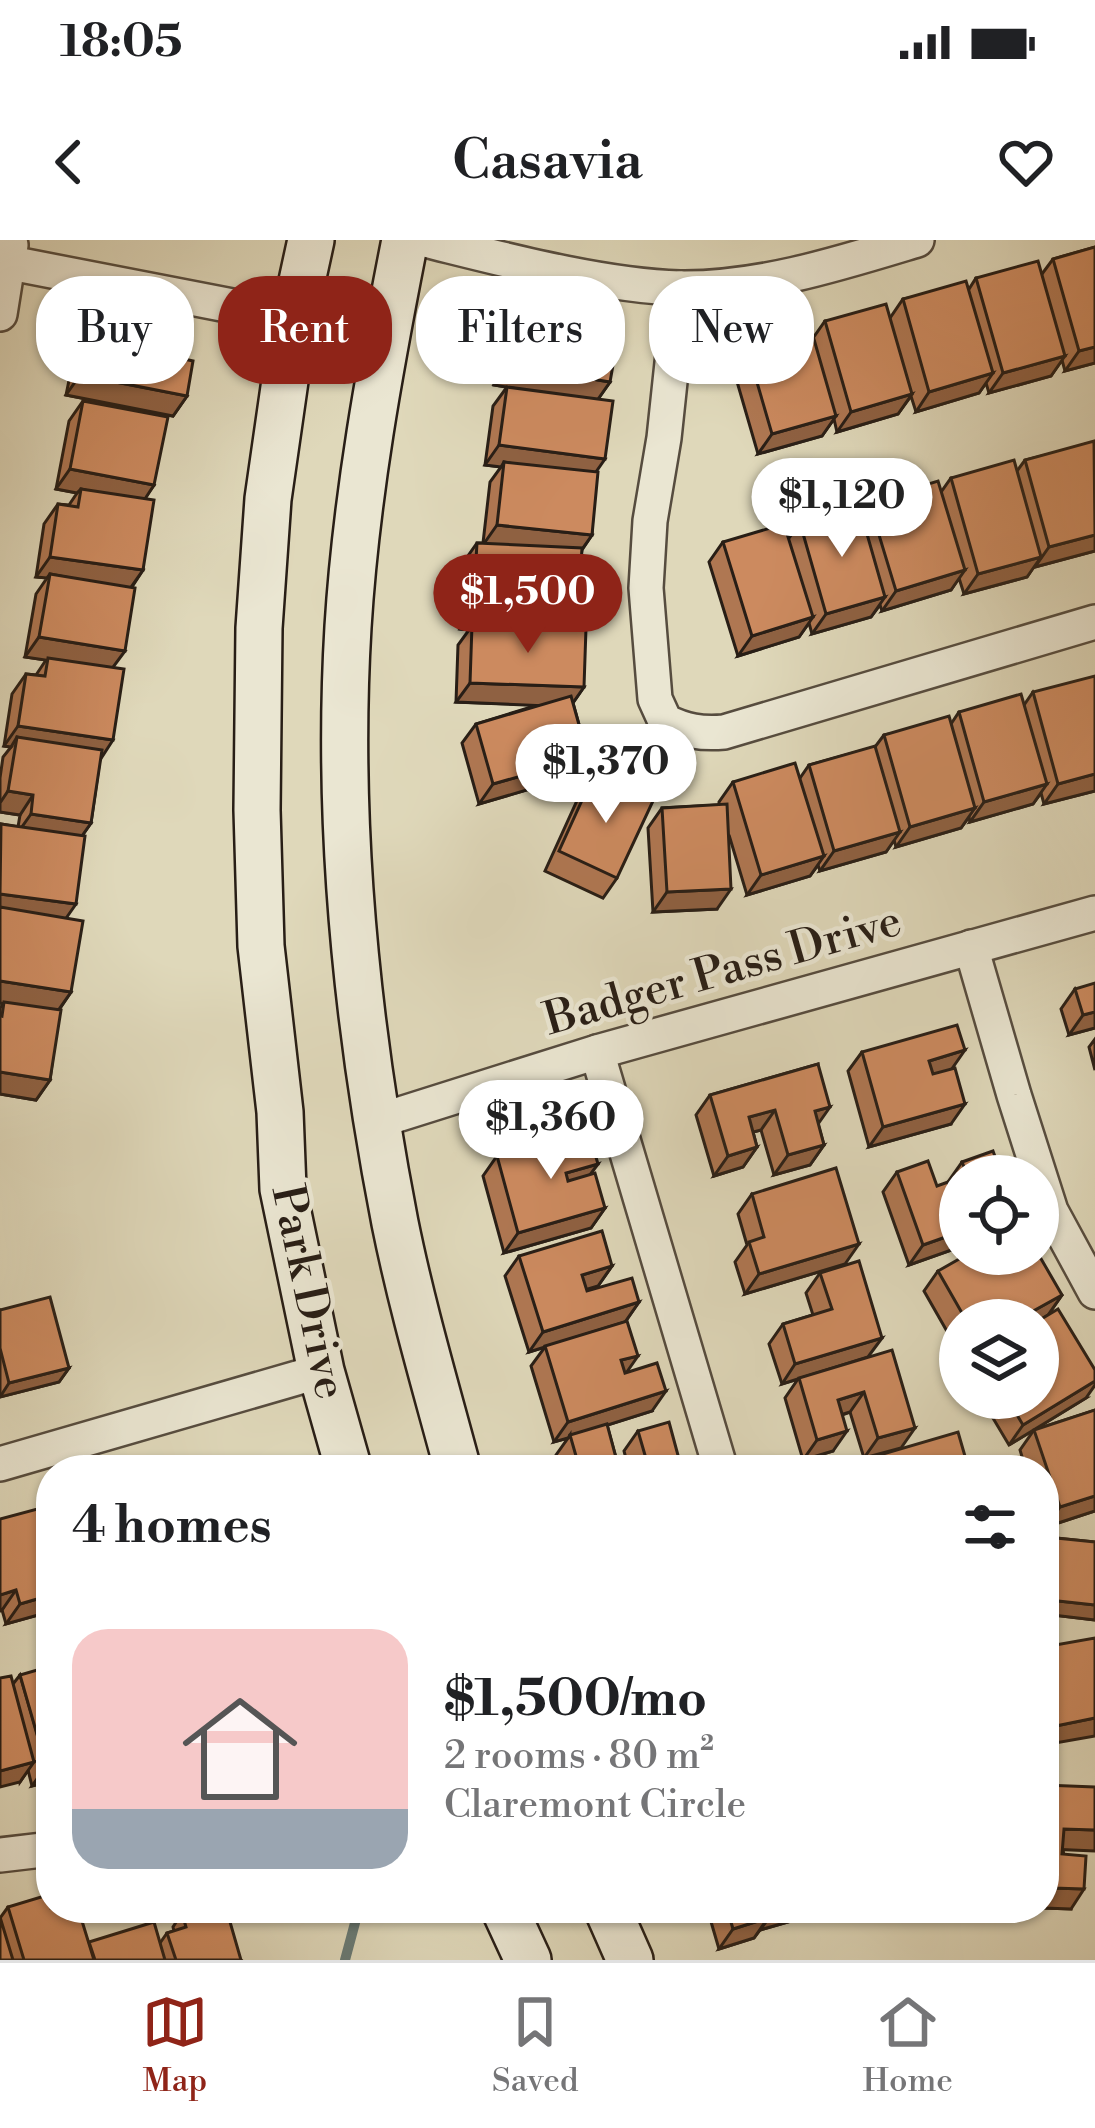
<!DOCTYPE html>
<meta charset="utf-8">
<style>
body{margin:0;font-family:"Libre Bodoni",serif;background:#f6f6f6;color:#202124;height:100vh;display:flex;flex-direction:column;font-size:45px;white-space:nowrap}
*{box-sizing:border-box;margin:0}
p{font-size:39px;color:#757577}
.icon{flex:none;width:66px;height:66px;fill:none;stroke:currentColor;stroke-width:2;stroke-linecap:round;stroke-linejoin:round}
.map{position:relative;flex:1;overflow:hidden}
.drawer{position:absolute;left:36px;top:1215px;width:1023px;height:468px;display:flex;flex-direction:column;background:#fff;border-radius:48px;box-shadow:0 3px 9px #0004}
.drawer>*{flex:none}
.banner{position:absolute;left:36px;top:36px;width:1023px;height:108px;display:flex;gap:24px}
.tools{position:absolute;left:939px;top:915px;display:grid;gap:24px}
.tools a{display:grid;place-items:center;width:120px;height:120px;border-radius:50%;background:#fff;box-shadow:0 3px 9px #0004;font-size:60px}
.price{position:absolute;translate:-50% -102px;padding:0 27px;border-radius:42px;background:#fff;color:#222;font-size:39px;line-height:78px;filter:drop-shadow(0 3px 6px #0008)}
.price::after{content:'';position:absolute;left:50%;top:72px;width:36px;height:27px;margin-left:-18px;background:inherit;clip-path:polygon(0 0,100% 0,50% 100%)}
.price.selected{background:#8f2418;color:#fff}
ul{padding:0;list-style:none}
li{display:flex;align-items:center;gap:36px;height:300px;padding:0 36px}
li span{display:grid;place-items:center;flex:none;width:336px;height:240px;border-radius:36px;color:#555}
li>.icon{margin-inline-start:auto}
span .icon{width:144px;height:144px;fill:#fffc;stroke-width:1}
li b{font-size:51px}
h2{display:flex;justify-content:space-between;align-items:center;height:144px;padding:0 36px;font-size:51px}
.pill{padding:0 42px;border-radius:48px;background:#fff;box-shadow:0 3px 9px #0004;font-size:42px;line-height:108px}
.pill.selected{background:#8f2418;color:#fff}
.status{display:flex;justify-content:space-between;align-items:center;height:84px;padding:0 60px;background:#fff;direction:ltr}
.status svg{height:33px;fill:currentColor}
header{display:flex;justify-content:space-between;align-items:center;height:156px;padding:0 36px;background:#fff;font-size:54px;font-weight:600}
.tab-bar{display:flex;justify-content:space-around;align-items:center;height:168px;border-top:3px solid #e0e0e0;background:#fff;font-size:33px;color:#757577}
.tab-bar a{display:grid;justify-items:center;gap:6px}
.tab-bar .selected{color:#8f2418}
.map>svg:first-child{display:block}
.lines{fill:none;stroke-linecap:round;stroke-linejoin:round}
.stream{stroke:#697b76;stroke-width:10}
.minor-casing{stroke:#564c3f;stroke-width:38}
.secondary-casing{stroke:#281e16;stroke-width:50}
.minor{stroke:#eae6d2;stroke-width:33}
.secondary{stroke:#eae6d2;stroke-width:45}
.wall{fill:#af7752;stroke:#281e16;stroke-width:3}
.shaded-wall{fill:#8f6142;stroke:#281e16;stroke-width:3}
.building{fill:#cc8a5f;stroke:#281e16;stroke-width:3}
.labels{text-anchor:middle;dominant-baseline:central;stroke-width:9;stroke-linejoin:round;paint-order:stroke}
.street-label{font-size:45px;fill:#281e16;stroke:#eae6d2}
</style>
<div class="status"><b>18:05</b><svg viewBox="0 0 49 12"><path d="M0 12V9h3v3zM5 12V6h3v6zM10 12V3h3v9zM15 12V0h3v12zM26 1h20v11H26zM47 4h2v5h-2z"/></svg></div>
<header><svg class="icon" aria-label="back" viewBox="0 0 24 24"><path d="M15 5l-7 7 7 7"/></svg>Casavia<svg class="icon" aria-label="heart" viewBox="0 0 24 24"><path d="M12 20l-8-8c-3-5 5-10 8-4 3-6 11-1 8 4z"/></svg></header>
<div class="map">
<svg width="1095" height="1720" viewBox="0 0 1095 1720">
<rect width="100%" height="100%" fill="#dfd8ba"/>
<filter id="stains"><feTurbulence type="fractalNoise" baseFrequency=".00167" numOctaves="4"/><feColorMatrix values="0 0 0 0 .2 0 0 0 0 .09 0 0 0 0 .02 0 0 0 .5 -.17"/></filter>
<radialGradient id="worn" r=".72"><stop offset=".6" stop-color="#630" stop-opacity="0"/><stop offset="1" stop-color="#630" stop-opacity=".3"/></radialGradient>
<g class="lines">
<!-- stream -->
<polyline class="stream" points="345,1720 359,1668"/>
<defs>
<g id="minor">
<path d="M425 0C502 19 602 46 680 48 760 49 841 23 917 0"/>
<polyline points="0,21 294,78"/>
<path d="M680 48 664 198 650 281 646 348 655 459 665 481C685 491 701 494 724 492L1095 382"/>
<polyline points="0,74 11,5"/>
<polyline points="971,707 1014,855 1051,971 1095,1052"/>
<polyline points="597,812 721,1230"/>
<polyline points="378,881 597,812 1095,673"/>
<polyline points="0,1224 321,1131"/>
<polyline points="0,1615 51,1609"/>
</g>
<g id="secondary">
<polyline points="311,0 294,78 268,259 259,388 257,570 261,706 280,872 283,949 321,1131 349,1230"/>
<path d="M405 0C380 127 356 257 348 387 336 586 357 788 395 983 412 1067 436 1148 458 1230"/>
<polyline points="504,1668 528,1720"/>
<polyline points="607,1668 630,1720"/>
</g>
</defs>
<!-- minor casing -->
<use href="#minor" class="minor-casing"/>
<!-- secondary casing -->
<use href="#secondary" class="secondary-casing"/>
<!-- minor -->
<use href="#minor" class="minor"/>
<!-- secondary -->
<use href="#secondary" class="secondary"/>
</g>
<!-- wall -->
<g class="wall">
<polygon points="1095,7 1095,123 1065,131 1062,120 1051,136 989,153 986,143 979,153 916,172 911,156 898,174 837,192 834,179 822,196 758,214 731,121 745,101 813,98 825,81 890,78 903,59 969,49 976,38 1042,34 1053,19"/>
<polygon points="519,62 610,142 598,159 592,295 582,310 569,388 584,447 573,463 588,517 574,536 479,564 462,503 476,484 538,465 456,462 458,405 469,390 460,389 463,323 477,303 483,303 490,242 501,227 485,225 493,166 507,147 494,145 505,82"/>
<polygon points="93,73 175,117 187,156 173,176 66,155 79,92"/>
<polygon points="83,161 154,245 145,258 143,330 132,347 113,427 91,583 82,596 66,678 71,752 59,770 50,840 36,860 0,854 0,768 3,764 0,763 0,586 1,584 18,587 20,575 0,572 0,538 3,517 11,507 4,506 12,454 26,434 36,435 46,420 25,417 36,354 47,338 36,337 44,284 58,264 69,265 77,253 56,249 69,181"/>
<polygon points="1095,203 1095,311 1035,327 1035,325 1027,337 964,354 959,338 951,350 882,371 880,365 871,377 812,394 809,383 799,397 738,416 709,322 723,302 789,298 800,283 861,273 869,262 941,252 951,238 1017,231 1025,220"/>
<polygon points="1033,452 1095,551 1044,564 1041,553 1033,564 970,582 969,577 961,588 896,607 894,600 886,612 820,631 818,625 810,636 747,655 729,595 717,669 653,672 648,588 662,568 719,565 719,562 733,542 800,538 809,525 875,507 884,495 951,484 959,472 1024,465"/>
<polygon points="594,534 617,638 603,658 545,631 580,554"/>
<polygon points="1075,749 1095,788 1069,795 1061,769"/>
<polygon points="1095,799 1095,830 1089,807"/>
<polygon points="862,812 951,829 951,884 869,907 848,831"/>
<polygon points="818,824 818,884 824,905 810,925 774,935 761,890 753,892 757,907 743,927 714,936 696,875 710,855"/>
<polygon points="497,916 605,968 591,988 504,1013 483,936"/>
<polygon points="962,922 1002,936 960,936 960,1007 909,1025 883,952 897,932 937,946 955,959 948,942"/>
<polygon points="752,954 845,1024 745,1054 735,1022 747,1005 738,974"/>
<polygon points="519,1016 612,1026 598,1046 587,1049 587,1051 639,1062 626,1081 627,1132 652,1171 607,1185 619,1229 628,1226 624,1211 638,1191 682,1230 560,1230 556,1215 568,1198 554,1202 531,1126 545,1107 529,1112 505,1036"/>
<polygon points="1033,1021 1062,1055 1048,1075 1038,1080 960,1080 960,1114 924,1051 938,1031"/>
<polygon points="820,1033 868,1117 901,1208 864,1218 850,1172 842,1175 833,1211 803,1220 785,1158 798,1139 782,1144 769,1104 783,1084 813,1075 806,1053"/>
<polygon points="0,1070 69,1128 59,1142 0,1157"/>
<polygon points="981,1158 1086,1158 1009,1205"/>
<polygon points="1095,1170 1095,1271 1046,1287 1044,1230 1026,1230 1020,1210 1034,1190"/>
<polygon points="51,1281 51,1370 49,1372 6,1384 2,1370"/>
<polygon points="1056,1298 1095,1302 1095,1380 1044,1374 1044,1331 1046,1312"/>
<polygon points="20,1435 51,1541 32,1546 28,1530 20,1542 13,1444"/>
<polygon points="1044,1545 1063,1609 1071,1669 1044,1668"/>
<polygon points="8,1667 51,1668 88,1703 160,1703 167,1693 174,1691 173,1687 182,1673 241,1720 0,1720 0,1678"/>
<polygon points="707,1668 803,1668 795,1680 760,1690 754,1698 719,1709"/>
</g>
<!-- shaded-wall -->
<g class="shaded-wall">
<polygon points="1095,107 1095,123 1065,131 1079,111"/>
<polygon points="1065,116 1051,136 989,153 1003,133"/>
<polygon points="508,125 610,142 596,162 494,145"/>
<polygon points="993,133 979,153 916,172 929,152"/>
<polygon points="80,135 187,156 173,176 66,155"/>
<polygon points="912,154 898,174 837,192 851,172"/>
<polygon points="836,176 822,196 758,214 772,194"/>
<polygon points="499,205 605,219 591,239 504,222 501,227 485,225"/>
<polygon points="70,229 154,245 141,265 81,249 77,253 56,249"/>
<polygon points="497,285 592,295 578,315 483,305"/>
<polygon points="1095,295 1095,311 1035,327 1049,307"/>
<polygon points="50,317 143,330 129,350 50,334 47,338 36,337"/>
<polygon points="1041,317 1027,337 964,354 978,334"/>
<polygon points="965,330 951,350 882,371 896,351"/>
<polygon points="885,357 871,377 812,394 826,374"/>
<polygon points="473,369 578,375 564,395 472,385 469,390 460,389"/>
<polygon points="813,377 799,397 738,416 752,396"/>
<polygon points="39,397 125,411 111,430 25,417"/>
<polygon points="470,443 584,447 570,467 456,462"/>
<polygon points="18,486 113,500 100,520 17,497 11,507 4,506"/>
<polygon points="588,517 574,536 479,564 493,544"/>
<polygon points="1095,534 1095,551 1044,564 1058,544"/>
<polygon points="1047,544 1033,564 970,582 984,562"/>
<polygon points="8,551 33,555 20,575 0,572 0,563"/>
<polygon points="975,568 961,588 896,607 910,587"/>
<polygon points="31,574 91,583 77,603 17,594"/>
<polygon points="900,592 886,612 820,631 834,611"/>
<polygon points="824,616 810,636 747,655 761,635"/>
<polygon points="731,649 717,669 653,672 667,652"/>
<polygon points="0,654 76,664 62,684 0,676"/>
<polygon points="0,741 71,752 57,772 0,763"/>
<polygon points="1095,772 1095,788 1069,795 1083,775"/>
<polygon points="965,810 951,830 915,841 929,821"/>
<polygon points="0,832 50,840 36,860 0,854"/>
<polygon points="965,864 951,884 869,907 883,887"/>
<polygon points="830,867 816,887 815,871"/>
<polygon points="775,870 761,890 735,897 749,877"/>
<polygon points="824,905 810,925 774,935 788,915"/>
<polygon points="757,907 743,927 714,936 728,916"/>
<polygon points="598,924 584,943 552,953 566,933"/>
<polygon points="605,968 591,988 504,1013 518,993"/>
<polygon points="960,992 960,1007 909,1025 923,1005"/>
<polygon points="859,1004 845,1024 745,1054 759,1034"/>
<polygon points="612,1026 598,1046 568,1055 582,1035"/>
<polygon points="1062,1055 1048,1075 1038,1081 1017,1080"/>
<polygon points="639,1062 625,1082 529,1112 543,1092"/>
<polygon points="882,1098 868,1117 782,1144 795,1124"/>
<polygon points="638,1116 624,1136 621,1120"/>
<polygon points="69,1128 59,1142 0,1157 9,1143"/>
<polygon points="1095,1141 1095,1145 1086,1158 1009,1205 1023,1185"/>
<polygon points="666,1151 652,1171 570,1197 570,1195 568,1198 554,1202 568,1182"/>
<polygon points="864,1152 850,1172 824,1180 838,1160"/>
<polygon points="915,1188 901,1208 864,1218 878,1198"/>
<polygon points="847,1191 833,1211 803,1220 817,1200"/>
<polygon points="1095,1256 1095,1271 1046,1287 1060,1267"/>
<polygon points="16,1350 2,1370 0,1371 0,1355"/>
<polygon points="51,1355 49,1372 6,1384 20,1364"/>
<polygon points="1049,1360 1095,1365 1095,1380 1044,1374 1044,1366"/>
<polygon points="1095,1478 1095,1496 1044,1505 1046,1488"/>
<polygon points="34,1522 20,1542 0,1547 0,1531"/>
<polygon points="51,1525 51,1541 32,1546 46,1526"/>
<polygon points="1064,1589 1095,1590 1095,1611 1050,1609"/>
<polygon points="1044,1636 1053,1637 1044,1650"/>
<polygon points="1053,1648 1084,1649 1071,1669 1044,1668 1044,1660"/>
<polygon points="782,1668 803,1668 795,1680 760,1690 774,1671"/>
<polygon points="842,1668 872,1668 868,1673 836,1677"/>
<polygon points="768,1678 754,1698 719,1709 733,1689"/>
</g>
<!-- building -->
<g class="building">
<polygon points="1095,7 1095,107 1079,111 1053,19"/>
<polygon points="1038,21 1065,116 1003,133 976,38"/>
<polygon points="966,41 993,133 929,152 903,59"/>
<polygon points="519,62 621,80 610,142 508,125"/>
<polygon points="886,64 912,154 851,172 825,81"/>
<polygon points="93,73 180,90 175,117 193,121 187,156 80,135"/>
<polygon points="809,82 836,176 772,194 745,101"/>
<polygon points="507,147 613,161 605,219 499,205"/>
<polygon points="83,161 168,177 154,245 70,229"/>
<polygon points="1094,201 1095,295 1049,307 1025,220"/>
<polygon points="1014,220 1041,317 978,334 951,238"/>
<polygon points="504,222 598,232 592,295 497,285"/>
<polygon points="938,241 965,330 896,351 869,262"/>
<polygon points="81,249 154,260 143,330 50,317 58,264 78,267"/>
<polygon points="859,266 885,357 826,374 800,283"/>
<polygon points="784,284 813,377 752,396 723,302"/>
<polygon points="477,303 582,308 578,375 473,369"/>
<polygon points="50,334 135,348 125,411 39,397"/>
<polygon points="472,385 586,388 584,447 470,443"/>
<polygon points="48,418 124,429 113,500 18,486 26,434 45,436"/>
<polygon points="1095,436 1095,534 1058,544 1033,452"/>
<polygon points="1021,454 1047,544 984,562 959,472"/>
<polygon points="571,456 588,517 493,544 476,484"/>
<polygon points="949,476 975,568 910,587 884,495"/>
<polygon points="17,497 102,510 91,583 31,574 33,555 8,551"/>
<polygon points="875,506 900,592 834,611 809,525"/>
<polygon points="795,523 824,616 761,635 733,542"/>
<polygon points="594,534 653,561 617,638 559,611"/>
<polygon points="727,564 731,649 667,652 662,568"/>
<polygon points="1,584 85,596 76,664 0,654"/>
<polygon points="0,667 83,681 71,752 0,741"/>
<polygon points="1095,743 1095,772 1083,775 1075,749"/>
<polygon points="4,762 61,770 50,840 0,832 0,775 2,776"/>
<polygon points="957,785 965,810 929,821 933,834 955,828 965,864 883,887 862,812"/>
<polygon points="818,824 830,867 815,871 824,905 788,915 775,870 749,877 757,907 728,916 710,855"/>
<polygon points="588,890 598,924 566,933 568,941 595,933 605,968 518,993 497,916"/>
<polygon points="993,911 1002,936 968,936 962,922"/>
<polygon points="928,921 937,946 948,942 954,959 960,957 960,992 923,1005 897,932"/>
<polygon points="836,928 859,1004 759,1034 749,1002 764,997 752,954"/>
<polygon points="602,991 612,1026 582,1035 587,1051 632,1038 639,1062 543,1092 519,1016"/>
<polygon points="968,1014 1028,1014 1033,1021 1040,1017 1062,1055 1017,1080 966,1080 938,1031"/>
<polygon points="859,1021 882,1098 795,1124 783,1084 832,1069 820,1033"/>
<polygon points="50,1057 69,1128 9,1143 0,1108 0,1070"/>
<polygon points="1058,1069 1095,1130 1095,1141 1023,1185 1007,1158 1038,1158 1038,1081"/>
<polygon points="627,1081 638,1116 621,1120 625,1133 657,1123 666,1151 568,1182 545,1106"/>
<polygon points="892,1110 915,1188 878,1198 864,1152 838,1160 847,1191 817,1200 799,1138"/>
<polygon points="1095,1170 1095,1256 1060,1267 1034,1190"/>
<polygon points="669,1182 682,1230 580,1230 570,1195 607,1184 619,1229 647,1222 638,1191"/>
<polygon points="958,1192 969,1230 861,1230 859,1221"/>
<polygon points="41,1268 51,1306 51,1355 20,1364 16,1350 0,1355 0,1279"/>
<polygon points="1056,1298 1095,1302 1095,1365 1049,1360"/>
<polygon points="1095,1398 1095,1478 1046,1488 1044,1407"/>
<polygon points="51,1426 51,1525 46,1526 20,1435"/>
<polygon points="11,1436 34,1522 0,1531 0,1438"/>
<polygon points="1044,1545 1095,1547 1095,1590 1064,1589 1062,1614 1086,1616 1084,1649 1053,1648 1053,1637 1044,1636"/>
<polygon points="51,1654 51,1668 78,1668 94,1720 24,1720 8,1667"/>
<polygon points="198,1668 226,1668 241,1720 176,1720 167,1693 186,1687 182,1673"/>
<polygon points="727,1668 765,1668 768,1678 733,1689"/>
<polygon points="0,1677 13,1720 0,1720"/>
<polygon points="154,1682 165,1720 95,1720 89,1702"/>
</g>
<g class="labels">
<!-- street labels -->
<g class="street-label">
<text transform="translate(723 731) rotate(-16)">Badger Pass Drive</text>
<text transform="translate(308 1052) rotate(78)">Park Drive</text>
</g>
</g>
<rect width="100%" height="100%" filter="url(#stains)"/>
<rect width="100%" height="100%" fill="url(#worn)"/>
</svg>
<div class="tools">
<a><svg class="icon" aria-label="locate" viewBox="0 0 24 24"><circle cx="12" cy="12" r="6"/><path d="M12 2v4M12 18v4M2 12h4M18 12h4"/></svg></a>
<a><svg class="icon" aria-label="layers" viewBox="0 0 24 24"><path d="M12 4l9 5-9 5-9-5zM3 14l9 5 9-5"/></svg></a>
</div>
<b class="price" style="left:842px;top:320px">$1,120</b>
<b class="price selected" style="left:528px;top:416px">$1,500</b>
<b class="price" style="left:606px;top:586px">$1,370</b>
<b class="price" style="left:551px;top:942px">$1,360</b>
<div class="banner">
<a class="pill">Buy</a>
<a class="pill selected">Rent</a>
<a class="pill">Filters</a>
<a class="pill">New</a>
</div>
<section class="drawer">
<h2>4 homes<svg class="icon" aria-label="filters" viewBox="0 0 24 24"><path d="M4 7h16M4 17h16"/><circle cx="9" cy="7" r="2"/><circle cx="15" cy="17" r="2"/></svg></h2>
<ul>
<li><span style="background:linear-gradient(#f6c9c9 75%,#9aa5b1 0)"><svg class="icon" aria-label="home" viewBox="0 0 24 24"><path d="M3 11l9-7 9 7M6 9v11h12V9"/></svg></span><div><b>$1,500/mo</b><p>2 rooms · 80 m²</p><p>Claremont Circle</p></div></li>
</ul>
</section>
</div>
<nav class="tab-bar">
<a class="selected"><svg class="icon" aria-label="map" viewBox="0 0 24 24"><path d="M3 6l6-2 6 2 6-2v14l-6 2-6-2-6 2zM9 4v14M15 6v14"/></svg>Map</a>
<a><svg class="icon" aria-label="saved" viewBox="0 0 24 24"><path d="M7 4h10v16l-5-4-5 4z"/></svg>Saved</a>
<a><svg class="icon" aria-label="home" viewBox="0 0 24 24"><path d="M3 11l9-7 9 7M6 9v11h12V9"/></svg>Home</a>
</nav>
